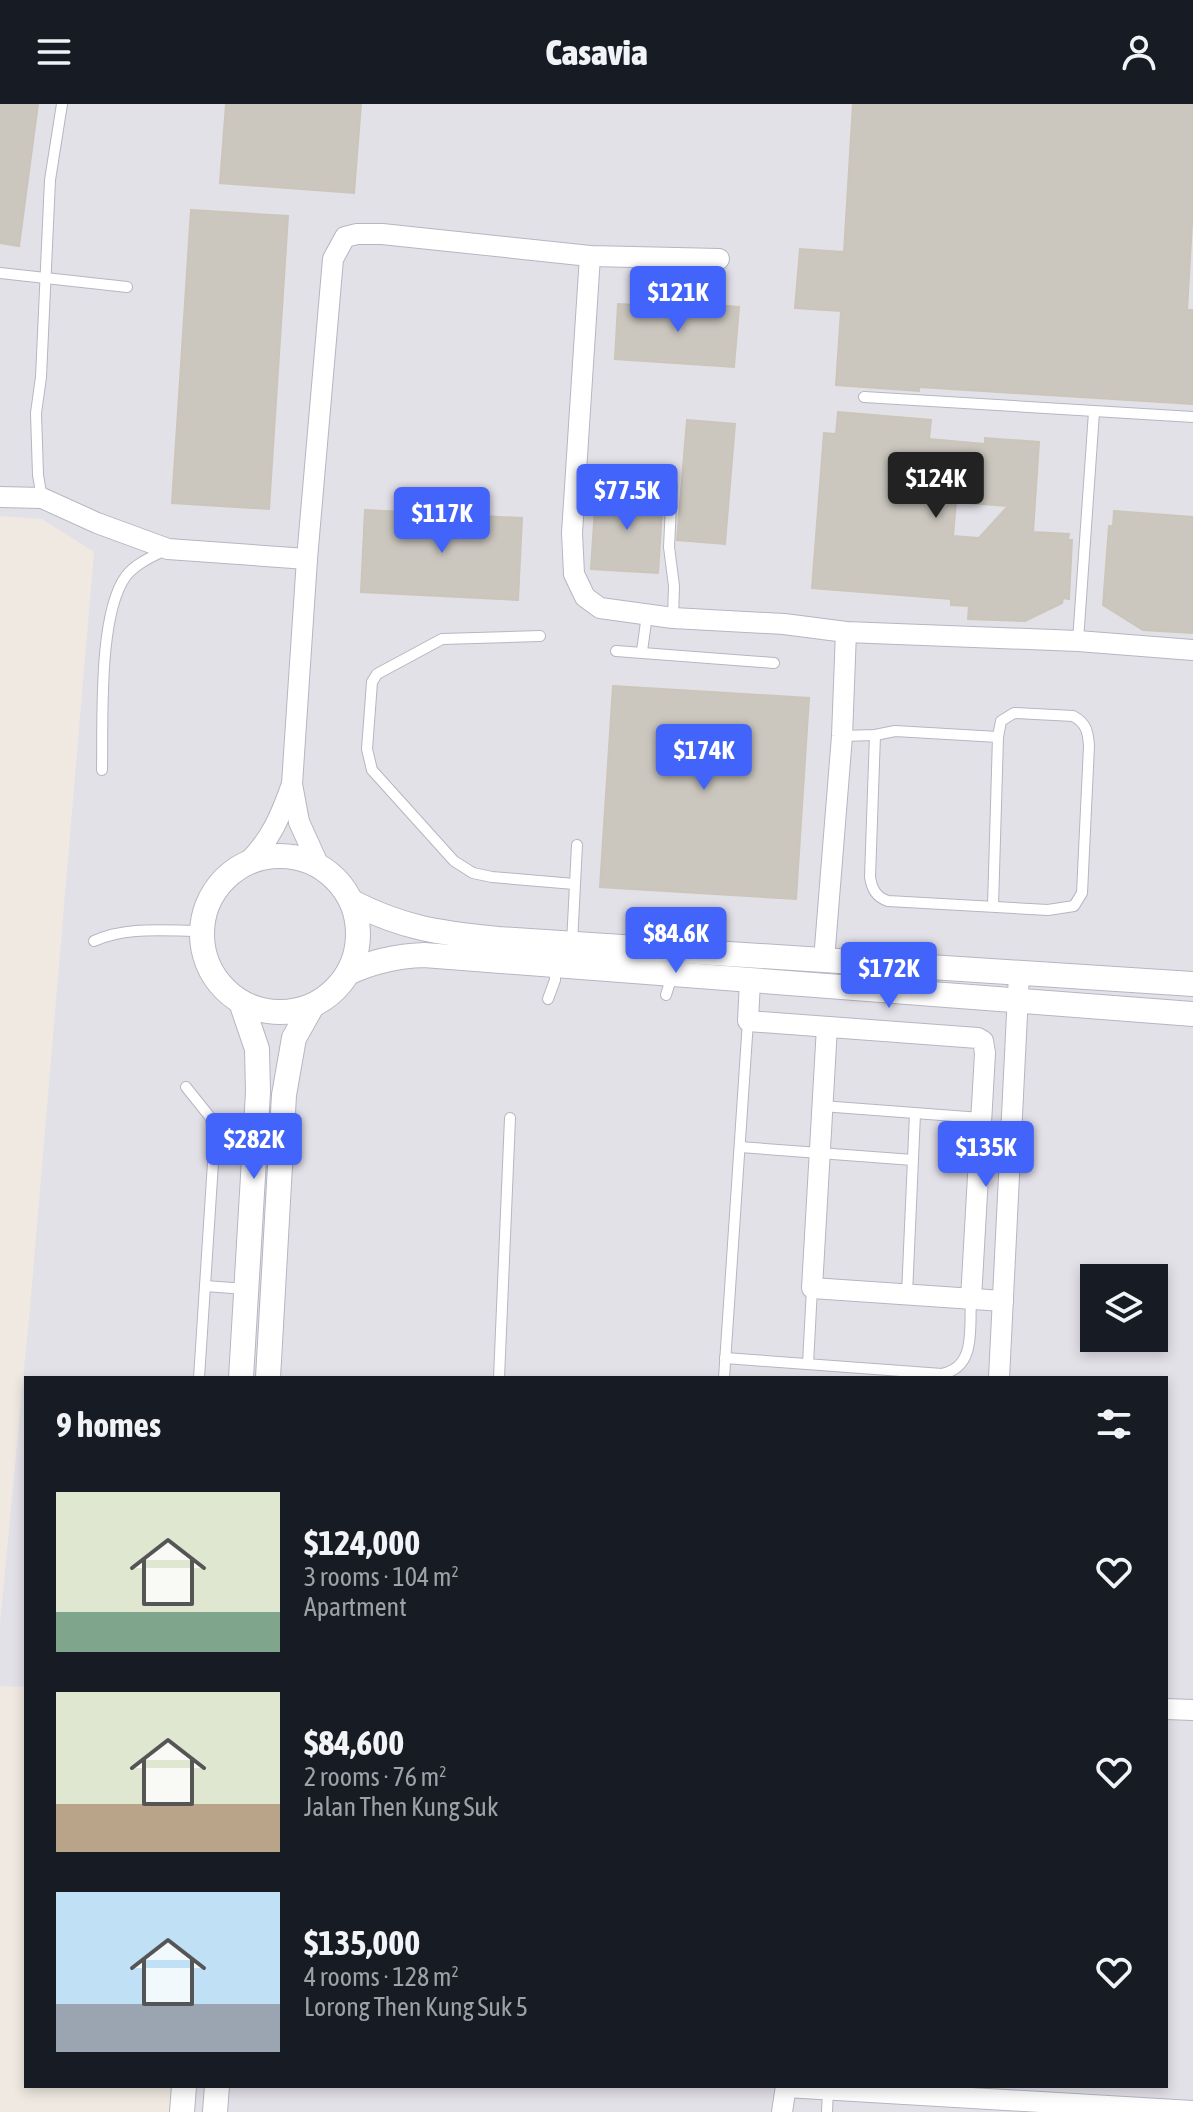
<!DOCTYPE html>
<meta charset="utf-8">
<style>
body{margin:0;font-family:"Asap Condensed",sans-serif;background:#242831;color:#f1f3f6;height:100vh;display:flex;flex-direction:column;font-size:30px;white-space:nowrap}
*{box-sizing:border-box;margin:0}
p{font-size:26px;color:#9ea1a6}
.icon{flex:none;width:44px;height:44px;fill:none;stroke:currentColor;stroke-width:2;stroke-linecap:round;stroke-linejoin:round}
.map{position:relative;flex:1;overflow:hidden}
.sheet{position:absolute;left:24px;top:1272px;width:1144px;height:712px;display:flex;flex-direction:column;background:#171b24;border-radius:0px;box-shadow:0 4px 12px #0003}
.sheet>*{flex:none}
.buttons{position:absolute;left:1080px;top:1160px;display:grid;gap:16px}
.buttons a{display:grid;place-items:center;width:88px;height:88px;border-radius:0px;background:#171b24;box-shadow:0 4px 12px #0003;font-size:40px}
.price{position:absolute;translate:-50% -68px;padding:0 18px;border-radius:8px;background:#4264fb;color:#fff;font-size:26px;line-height:52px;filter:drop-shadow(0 2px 4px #0008)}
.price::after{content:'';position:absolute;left:50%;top:48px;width:24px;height:18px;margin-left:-12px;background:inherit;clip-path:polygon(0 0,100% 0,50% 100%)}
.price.current{background:#222;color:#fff}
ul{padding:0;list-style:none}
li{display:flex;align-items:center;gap:24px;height:200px;padding:0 32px}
li span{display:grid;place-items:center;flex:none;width:224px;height:160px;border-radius:0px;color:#555}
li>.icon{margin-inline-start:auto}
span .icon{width:96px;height:96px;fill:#fffc;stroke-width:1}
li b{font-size:34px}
h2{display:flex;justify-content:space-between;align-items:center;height:96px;padding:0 32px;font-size:34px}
header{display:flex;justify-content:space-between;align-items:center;height:104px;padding:0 32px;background:#171b24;font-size:36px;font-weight:800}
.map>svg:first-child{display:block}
.industrial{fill:#e3e1e8;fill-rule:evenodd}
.building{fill:#cbc7bf;stroke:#cbc5ba;stroke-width:2;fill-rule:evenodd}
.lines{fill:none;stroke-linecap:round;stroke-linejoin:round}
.service-casing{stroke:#b4b7c1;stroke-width:12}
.minor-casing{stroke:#b4b7c1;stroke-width:22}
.tertiary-casing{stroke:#b4b7c1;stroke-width:26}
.service{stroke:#fff;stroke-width:10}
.minor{stroke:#fff;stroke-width:20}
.tertiary{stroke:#fff;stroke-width:24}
</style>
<header><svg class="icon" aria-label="menu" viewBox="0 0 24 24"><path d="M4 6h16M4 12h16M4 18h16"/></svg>Casavia<svg class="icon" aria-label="person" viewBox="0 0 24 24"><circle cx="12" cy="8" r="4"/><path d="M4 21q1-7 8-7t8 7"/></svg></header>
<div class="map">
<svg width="1193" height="2008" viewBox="0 0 1193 2008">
<rect width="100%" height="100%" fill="#efe9e1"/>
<!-- industrial -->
<path class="industrial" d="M0 0H1193V2008H183L185 1982H1166V1274H26V1583L0 1582V1521L31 1192 94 448 42 415 0 412ZM1094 1174H1154V1234H1094Z"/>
<!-- building -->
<g class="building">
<polygon points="0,0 38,0 19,142 0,139"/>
<polygon points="226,0 361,0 354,89 220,79"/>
<polygon points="853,0 1193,0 1193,102 1187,206 1193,206 1193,300 919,283 919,287 836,281 841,207 795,204 800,145 844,148"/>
<polygon points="191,106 288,112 269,405 172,399"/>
<polygon points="658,197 739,203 734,263 615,255 618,200 657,202"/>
<path d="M838 308 931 316 929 335 985 340V334L1039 338 1033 428 1069 430 1068 436H1072L1069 495 1063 494 1062 499 1025 517 968 515 969 502 951 501V495L812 484 824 329 836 330ZM956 398 1008 402 979 434 953 432Z"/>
<polygon points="687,316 735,320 725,440 677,436"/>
<polygon points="596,388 663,392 658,469 591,465"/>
<polygon points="365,406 522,414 518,496 361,488"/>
<polygon points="1114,407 1193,413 1193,529 1143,526 1103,501 1109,422 1113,422"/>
<polygon points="613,582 809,594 796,795 600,783"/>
</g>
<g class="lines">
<defs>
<g id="service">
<polyline points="0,169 127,183"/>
<polyline points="864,293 1193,313"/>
<polyline points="672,381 669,443 674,482 673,514"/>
<polyline points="42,394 38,371 36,309 41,273 50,76 62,0"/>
<polyline points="540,532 442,535 377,570 372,578 367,645 372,666 454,757 473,769 492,773 574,780"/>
<polyline points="1078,537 1094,308"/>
<polyline points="616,547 774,559"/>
<polyline points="642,547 647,511"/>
<path d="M875 631 870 773C872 785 876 793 888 797L1048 806 1074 802 1082 789 1089 642C1088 627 1086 619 1073 612L1014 609 1001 617 998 633"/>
<polyline points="842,632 875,631 895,627 998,633 993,802"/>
<path d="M102 666C103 617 98 510 126 472 136 459 152 453 167 445"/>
<path d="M94 837C127 822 165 827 201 827"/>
<polyline points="572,839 577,741"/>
<polyline points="666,891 672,871"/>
<polyline points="548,895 555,876 555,862"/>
<polyline points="186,983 210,1013 215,1028 199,1274"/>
<polyline points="822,1002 981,1014"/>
<polyline points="740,1043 913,1056"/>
<polyline points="205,1182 246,1185"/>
<polyline points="907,1190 915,1010"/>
<path d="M725 1254 942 1270C977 1263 969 1223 971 1195"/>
<polyline points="808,1260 812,1184"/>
<polyline points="499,1274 510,1014"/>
<polyline points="724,1274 748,917"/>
<polyline points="827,2008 828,1985"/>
</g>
<g id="minor">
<polyline points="590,152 572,429 574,470 585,493 600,504 673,514 784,520 846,528 1078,537 1193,546"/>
<polyline points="0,393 42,394 97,419 168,445 307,455"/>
<path d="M247 759C271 736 281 711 292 680"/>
<polyline points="319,762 299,718 292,680 307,455 333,155 345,133 357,130 382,130 590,152 719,155"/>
<polyline points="824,856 842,632 846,528"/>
<polyline points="750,877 748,917 978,934 983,937 985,949 971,1195"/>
<polyline points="827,923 812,1184 1003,1197"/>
<polyline points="999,1274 1019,870"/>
<polyline points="1166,1605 1193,1606"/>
<polyline points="786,1983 1193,2007"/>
<polyline points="782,2008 786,1982"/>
</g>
<g id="tertiary">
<circle cx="280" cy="830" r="78"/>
<path d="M352 798C405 825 440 829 498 835L1193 880"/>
<path d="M348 869C373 857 396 852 424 851L1193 910"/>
<polyline points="241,898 257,945 258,988 241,1274"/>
<polyline points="268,1274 284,991 294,934 312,902"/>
<polyline points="182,2008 184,1982"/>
<polyline points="215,2008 217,1982"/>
</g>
</defs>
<!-- service casing -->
<use href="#service" class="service-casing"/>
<!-- minor casing -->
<use href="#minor" class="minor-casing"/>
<!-- tertiary casing -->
<use href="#tertiary" class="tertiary-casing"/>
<!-- service -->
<use href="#service" class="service"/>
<!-- minor -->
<use href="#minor" class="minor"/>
<!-- tertiary -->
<use href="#tertiary" class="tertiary"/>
</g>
</svg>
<div class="buttons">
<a><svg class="icon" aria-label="layers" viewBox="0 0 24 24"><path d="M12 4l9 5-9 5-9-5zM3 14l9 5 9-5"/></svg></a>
</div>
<b class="price" style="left:678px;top:230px">$121K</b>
<b class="price current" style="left:936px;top:416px">$124K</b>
<b class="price" style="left:627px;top:428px">$77.5K</b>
<b class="price" style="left:442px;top:451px">$117K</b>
<b class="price" style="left:704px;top:688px">$174K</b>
<b class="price" style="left:676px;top:871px">$84.6K</b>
<b class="price" style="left:889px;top:906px">$172K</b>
<b class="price" style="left:254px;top:1077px">$282K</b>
<b class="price" style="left:986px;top:1085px">$135K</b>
<section class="sheet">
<h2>9 homes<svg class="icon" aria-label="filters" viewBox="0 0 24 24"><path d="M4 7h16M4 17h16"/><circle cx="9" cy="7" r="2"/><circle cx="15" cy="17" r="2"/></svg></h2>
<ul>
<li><span style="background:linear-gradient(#dfe7d0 75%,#7fa58c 0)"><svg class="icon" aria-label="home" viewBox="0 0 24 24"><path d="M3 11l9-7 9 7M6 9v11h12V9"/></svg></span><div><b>$124,000</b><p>3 rooms · 104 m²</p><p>Apartment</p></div><svg class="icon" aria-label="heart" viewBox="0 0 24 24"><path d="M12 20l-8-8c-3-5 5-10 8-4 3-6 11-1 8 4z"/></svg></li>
<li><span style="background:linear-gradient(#dfe7d0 70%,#b9a48a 0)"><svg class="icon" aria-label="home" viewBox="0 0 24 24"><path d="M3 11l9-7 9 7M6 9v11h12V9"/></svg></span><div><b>$84,600</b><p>2 rooms · 76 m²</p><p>Jalan Then Kung Suk</p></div><svg class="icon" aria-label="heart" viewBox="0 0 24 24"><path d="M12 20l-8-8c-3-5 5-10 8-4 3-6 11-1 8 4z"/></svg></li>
<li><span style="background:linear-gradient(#bfe0f5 70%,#9aa5b1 0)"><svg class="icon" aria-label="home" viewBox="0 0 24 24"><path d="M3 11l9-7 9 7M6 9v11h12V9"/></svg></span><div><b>$135,000</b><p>4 rooms · 128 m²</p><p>Lorong Then Kung Suk 5</p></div><svg class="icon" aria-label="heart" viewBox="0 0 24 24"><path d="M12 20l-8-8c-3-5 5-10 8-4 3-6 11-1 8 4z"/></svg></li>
</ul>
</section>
</div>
